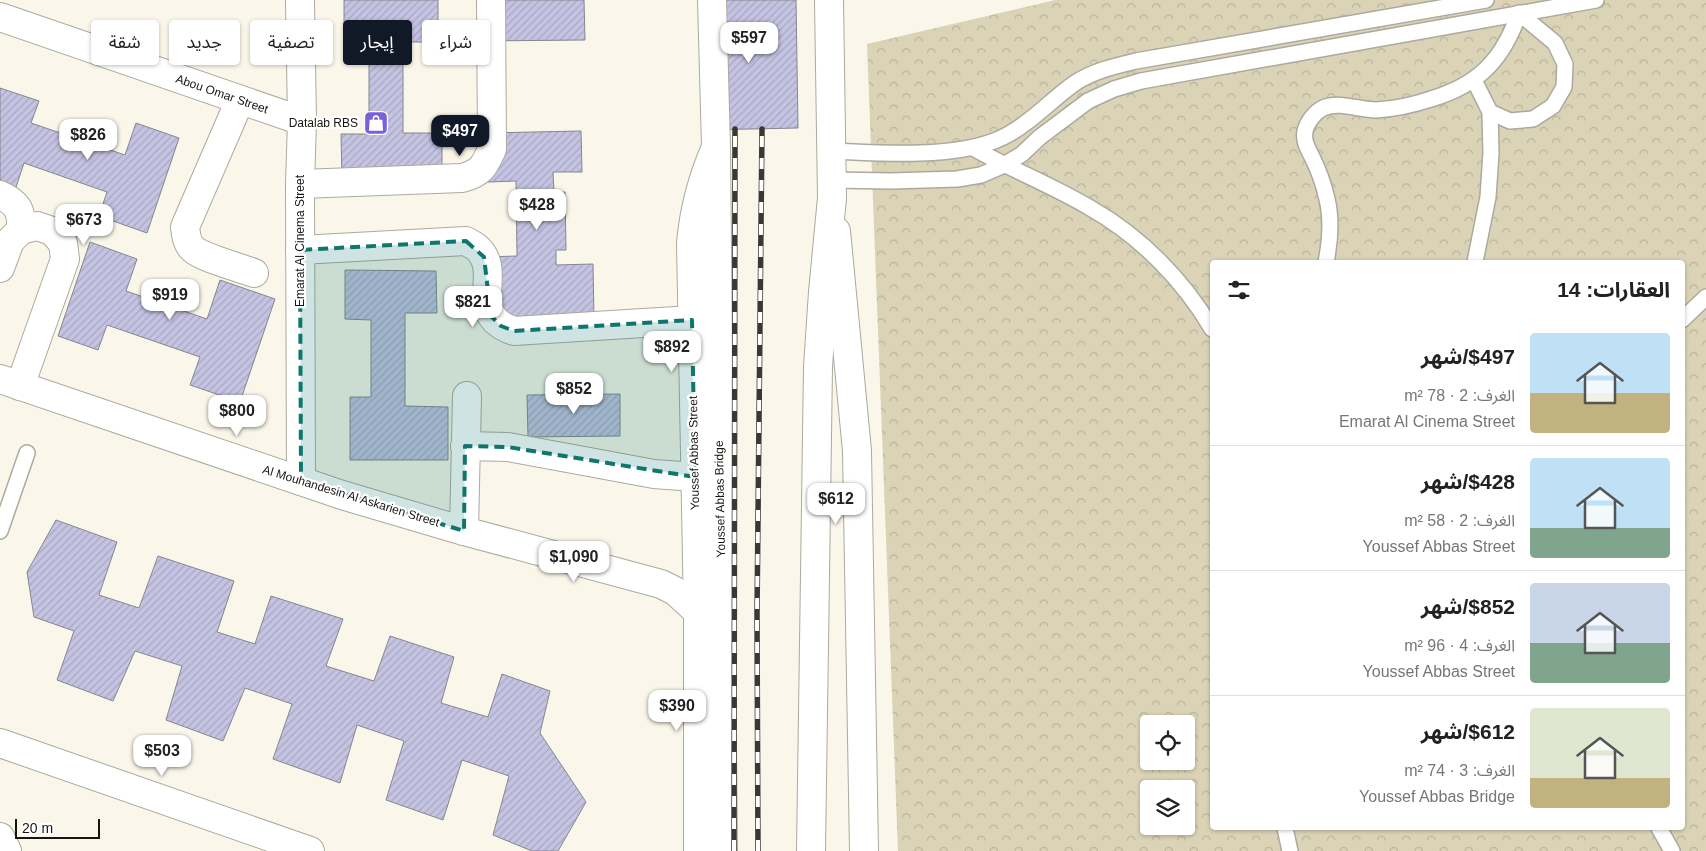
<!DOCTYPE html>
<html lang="ar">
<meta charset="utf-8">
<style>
body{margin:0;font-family:Arial,"Noto Sans Arabic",sans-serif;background:#f2f2f2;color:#222;direction:rtl;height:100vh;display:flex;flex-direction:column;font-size:19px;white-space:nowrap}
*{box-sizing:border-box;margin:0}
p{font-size:16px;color:#767676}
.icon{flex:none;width:28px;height:28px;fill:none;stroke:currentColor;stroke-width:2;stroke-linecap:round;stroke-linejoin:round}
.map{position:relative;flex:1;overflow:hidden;direction:ltr}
.side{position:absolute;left:1210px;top:260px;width:475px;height:570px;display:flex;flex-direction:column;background:#fff;border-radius:5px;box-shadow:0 1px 4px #0004;direction:rtl}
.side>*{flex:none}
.hud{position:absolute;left:15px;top:20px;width:475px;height:45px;direction:rtl;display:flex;gap:10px}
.buttons{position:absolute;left:1140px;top:715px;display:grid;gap:10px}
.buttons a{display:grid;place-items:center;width:55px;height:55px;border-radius:5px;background:#fff;box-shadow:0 1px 4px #0004;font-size:25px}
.scale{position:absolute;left:15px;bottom:12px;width:85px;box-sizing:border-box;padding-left:5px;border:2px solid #161511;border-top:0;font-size:14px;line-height:18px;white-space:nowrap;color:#161511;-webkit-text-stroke:4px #fff;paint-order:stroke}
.price{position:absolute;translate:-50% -42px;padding:0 11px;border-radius:10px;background:#fff;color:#222;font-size:16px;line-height:32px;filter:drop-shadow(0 1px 2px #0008)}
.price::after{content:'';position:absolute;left:50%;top:30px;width:15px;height:11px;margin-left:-8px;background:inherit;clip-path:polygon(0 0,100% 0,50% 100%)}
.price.selected{background:#111827;color:#fff}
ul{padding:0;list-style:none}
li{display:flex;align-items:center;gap:15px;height:125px;padding:0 15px}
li+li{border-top:1px solid #e0e0e0}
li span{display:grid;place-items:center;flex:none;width:140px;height:100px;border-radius:5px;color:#555}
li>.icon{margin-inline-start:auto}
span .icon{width:60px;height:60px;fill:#fffc;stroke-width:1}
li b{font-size:21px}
h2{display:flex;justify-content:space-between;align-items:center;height:60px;padding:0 15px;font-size:21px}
.pill{padding:0 18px;border-radius:5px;background:#fff;box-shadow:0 1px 4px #0004;font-size:18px;line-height:45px}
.pill.selected{background:#111827;color:#fff}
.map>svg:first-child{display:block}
.park{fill:url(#park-crowns);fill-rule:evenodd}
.building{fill:url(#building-hatch);stroke:#868590}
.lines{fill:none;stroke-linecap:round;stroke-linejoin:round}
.service-casing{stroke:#aca99e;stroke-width:18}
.minor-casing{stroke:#aca99e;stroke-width:30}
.tertiary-casing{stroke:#aca99e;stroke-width:30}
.secondary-casing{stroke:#aca99e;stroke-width:30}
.service{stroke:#fff;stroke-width:15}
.minor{stroke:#fff;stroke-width:28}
.tertiary{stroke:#fff;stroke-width:28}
.secondary{stroke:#fff;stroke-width:28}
.rail-casing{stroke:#393832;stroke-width:5.5}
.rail{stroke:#fff;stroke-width:4;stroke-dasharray:11;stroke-linecap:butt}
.marked{fill:#0f766e;fill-opacity:0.2;stroke:#0f766e;stroke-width:4;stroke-dasharray:10 6;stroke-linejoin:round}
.labels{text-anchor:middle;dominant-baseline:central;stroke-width:4.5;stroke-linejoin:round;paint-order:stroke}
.street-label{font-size:12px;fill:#161511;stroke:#fff}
.poi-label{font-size:12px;fill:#161511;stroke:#fff;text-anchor:end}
</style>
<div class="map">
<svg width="1706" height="851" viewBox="0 0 1706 851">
<defs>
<pattern id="park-crowns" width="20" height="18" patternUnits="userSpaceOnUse" patternTransform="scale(1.25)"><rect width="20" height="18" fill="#dad3b6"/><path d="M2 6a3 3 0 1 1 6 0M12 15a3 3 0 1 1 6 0" fill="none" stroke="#bab49b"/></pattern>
<pattern id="building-hatch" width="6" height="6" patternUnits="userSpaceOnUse" patternTransform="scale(1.25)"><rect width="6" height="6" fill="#c5c3e2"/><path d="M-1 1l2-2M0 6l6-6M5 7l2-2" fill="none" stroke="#a8a7c1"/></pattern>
</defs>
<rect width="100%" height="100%" fill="#faf7ea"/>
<!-- park -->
<path class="park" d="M1055 0H1706V851H898L867 44ZM1212 262H1682V828H1212ZM1149 724H1186V761H1149ZM1149 789H1186V826H1149Z"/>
<!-- building -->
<g class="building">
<polygon points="344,0 438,0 438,42 403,42 403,133 442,133 442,179 342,178 341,134 369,134 369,48 344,47"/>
<polygon points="480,0 584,0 585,40 480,41"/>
<polygon points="699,0 796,0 798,128 702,130"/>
<polygon points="0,88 39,101 31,123 125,155 136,123 179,138 147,233 99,216 107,192 24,163 15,190 0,185"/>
<polygon points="581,131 582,172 553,172 554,192 565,192 566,250 556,250 556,265 593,264 594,319 489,320 487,257 517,256 516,181 488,182 487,133"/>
<polygon points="90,242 137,259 126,291 207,319 220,280 275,299 240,402 190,385 200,357 107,325 98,350 58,336"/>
<polygon points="345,270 436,271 437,313 405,313 405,406 448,407 448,460 350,460 350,397 371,397 371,320 345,319"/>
<polygon points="620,394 620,436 528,437 527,395"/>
<polygon points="56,520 117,542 99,595 139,608 158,556 234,581 217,632 255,644 271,596 343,619 326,666 374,681 390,636 454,657 441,703 488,717 502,674 550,691 540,733 586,802 558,851 532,851 493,835 509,776 462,760 443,820 386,800 404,741 357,725 340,783 273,759 292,704 245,688 223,741 166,720 182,666 135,651 113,701 57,680 74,631 34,617 27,572"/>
</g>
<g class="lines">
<defs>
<g id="service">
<polyline points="1474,80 1490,112 1491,153 1488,197 1475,262"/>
<path d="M973 148C1012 170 1054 186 1092 209 1141 237 1184 281 1212 329"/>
<path d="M832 151C883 153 964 160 1009 134 1034 120 1052 99 1075 83 1093 71 1115 66 1136 61L1486 0"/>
<polyline points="832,180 891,181 957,179 981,175 1004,165 1022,154 1040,137 1088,101 1114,89 1141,81 1596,0"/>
<path d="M1326 262C1330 242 1332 220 1327 199 1324 186 1319 171 1313 159 1309 150 1303 143 1305 131 1307 122 1315 112 1323 108 1340 101 1359 110 1376 110 1395 109 1413 105 1431 99 1478 85 1503 60 1519 13L1555 43 1565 64 1564 87 1553 106 1533 119 1510 121 1490 112"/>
<polyline points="1682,320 1706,297"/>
<polyline points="0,531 27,453"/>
<polyline points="1285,828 1290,851"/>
<polyline points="1659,828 1672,851"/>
</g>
<g id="minor">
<polyline points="300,0 302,121 300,184 301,481"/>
<polyline points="0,17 302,121"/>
<path d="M240 100 185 227C186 235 187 244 193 249 203 258 241 268 254 273"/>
<path d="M300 184 462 178C481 173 484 167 492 149L491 0"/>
<path d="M0 195C18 203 22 211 21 230"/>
<path d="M300 250 466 241C469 243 473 245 476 247 506 272 463 314 514 331L692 320"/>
<polyline points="0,268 10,241 21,230 37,226 52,231 63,243 65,259 20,386"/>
<polyline points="0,379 342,495 464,531 661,584 675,591 698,612"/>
<polyline points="465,446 508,447 654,474 695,477"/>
<polyline points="464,531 467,396"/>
<polyline points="0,743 310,851"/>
<polyline points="0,837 7,851"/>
</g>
<g id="tertiary">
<polyline points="836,231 857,451 864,851"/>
<path d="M698 851V612L691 243C694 209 702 179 716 147"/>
</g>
<g id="secondary">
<polyline points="712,0 716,147 723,851"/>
<polyline points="811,851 818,367 823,292 832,198 829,0"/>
</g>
</defs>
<!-- service casing -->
<use href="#service" class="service-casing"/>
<!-- minor casing -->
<use href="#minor" class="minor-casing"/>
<!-- tertiary casing -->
<use href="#tertiary" class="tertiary-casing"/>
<!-- secondary casing -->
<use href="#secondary" class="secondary-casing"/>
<!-- service -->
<use href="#service" class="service"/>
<!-- minor -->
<use href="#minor" class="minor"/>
<!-- tertiary -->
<use href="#tertiary" class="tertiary"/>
<!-- secondary -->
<use href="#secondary" class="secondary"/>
<defs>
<g id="rail">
<polyline points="734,851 735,129"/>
<polyline points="758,851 757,615 762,129"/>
</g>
</defs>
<!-- rail casing -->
<use href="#rail" class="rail-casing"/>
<!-- rail -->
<use href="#rail" class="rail"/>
</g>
<!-- marked area -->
<path class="marked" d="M466 241 484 257 491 316 501 326 514 331 692 320 695 477 508 447 465 446 464 531 301 481 300 250Z"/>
<!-- icons -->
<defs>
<symbol id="shop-square" viewBox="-11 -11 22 22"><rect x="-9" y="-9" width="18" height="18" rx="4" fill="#7961dc" stroke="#fff"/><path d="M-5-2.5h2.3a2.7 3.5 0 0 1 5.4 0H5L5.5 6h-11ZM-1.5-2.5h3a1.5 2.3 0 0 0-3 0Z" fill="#fff"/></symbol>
</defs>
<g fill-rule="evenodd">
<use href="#shop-square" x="362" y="109" width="28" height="28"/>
</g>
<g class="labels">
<!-- street labels -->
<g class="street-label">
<text transform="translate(222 94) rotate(19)">Abou Omar Street</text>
<text transform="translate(300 241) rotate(-90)">Emarat Al Cinema Street</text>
<text transform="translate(694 453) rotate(-91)">Youssef Abbas Street</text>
<text transform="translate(351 496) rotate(17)">Al Mouhandesin Al Askarien Street</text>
<text transform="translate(720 499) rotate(-91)">Youssef Abbas Bridge</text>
</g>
<!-- poi labels -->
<g class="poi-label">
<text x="358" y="123">Datalab RBS</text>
</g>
</g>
</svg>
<div class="buttons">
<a><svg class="icon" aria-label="locate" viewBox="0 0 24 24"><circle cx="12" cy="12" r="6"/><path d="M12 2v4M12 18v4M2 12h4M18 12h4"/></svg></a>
<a><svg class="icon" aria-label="layers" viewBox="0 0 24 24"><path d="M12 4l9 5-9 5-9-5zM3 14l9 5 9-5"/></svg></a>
</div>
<div class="scale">20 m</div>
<b class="price" style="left:749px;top:64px">$597</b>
<b class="price selected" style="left:460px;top:157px">$497</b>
<b class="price" style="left:88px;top:161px">$826</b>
<b class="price" style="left:537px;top:231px">$428</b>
<b class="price" style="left:84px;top:246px">$673</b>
<b class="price" style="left:170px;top:321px">$919</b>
<b class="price" style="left:473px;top:328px">$821</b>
<b class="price" style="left:672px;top:373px">$892</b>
<b class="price" style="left:574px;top:415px">$852</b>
<b class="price" style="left:237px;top:437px">$800</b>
<b class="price" style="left:836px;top:525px">$612</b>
<b class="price" style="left:574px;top:583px">$1,090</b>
<b class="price" style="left:677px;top:732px">$390</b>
<b class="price" style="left:162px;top:777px">$503</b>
<div class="hud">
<a class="pill">شراء</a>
<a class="pill selected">إيجار</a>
<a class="pill">تصفية</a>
<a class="pill">جديد</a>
<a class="pill">شقة</a>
</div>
<section class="side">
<h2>العقارات: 14<svg class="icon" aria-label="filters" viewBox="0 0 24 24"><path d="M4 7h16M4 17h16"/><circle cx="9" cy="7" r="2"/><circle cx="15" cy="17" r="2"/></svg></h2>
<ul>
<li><span style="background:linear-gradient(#bfe0f5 60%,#c2b280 0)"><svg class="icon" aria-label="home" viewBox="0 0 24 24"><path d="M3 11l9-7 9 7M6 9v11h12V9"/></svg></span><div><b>$497/شهر</b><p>الغرف: 2 · 78 m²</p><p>Emarat Al Cinema Street</p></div></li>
<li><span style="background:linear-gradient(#bfe0f5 70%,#7fa58c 0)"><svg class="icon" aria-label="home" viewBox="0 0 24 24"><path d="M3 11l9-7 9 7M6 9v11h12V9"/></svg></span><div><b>$428/شهر</b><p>الغرف: 2 · 58 m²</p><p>Youssef Abbas Street</p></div></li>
<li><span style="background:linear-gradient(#c9d6e8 60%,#7fa58c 0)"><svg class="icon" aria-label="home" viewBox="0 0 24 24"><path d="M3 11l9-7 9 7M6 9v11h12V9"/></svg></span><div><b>$852/شهر</b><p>الغرف: 4 · 96 m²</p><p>Youssef Abbas Street</p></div></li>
<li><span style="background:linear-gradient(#dfe7d0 70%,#c2b280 0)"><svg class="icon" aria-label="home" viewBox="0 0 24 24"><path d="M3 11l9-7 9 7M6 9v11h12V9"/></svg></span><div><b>$612/شهر</b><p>الغرف: 3 · 74 m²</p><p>Youssef Abbas Bridge</p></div></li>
</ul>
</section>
</div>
